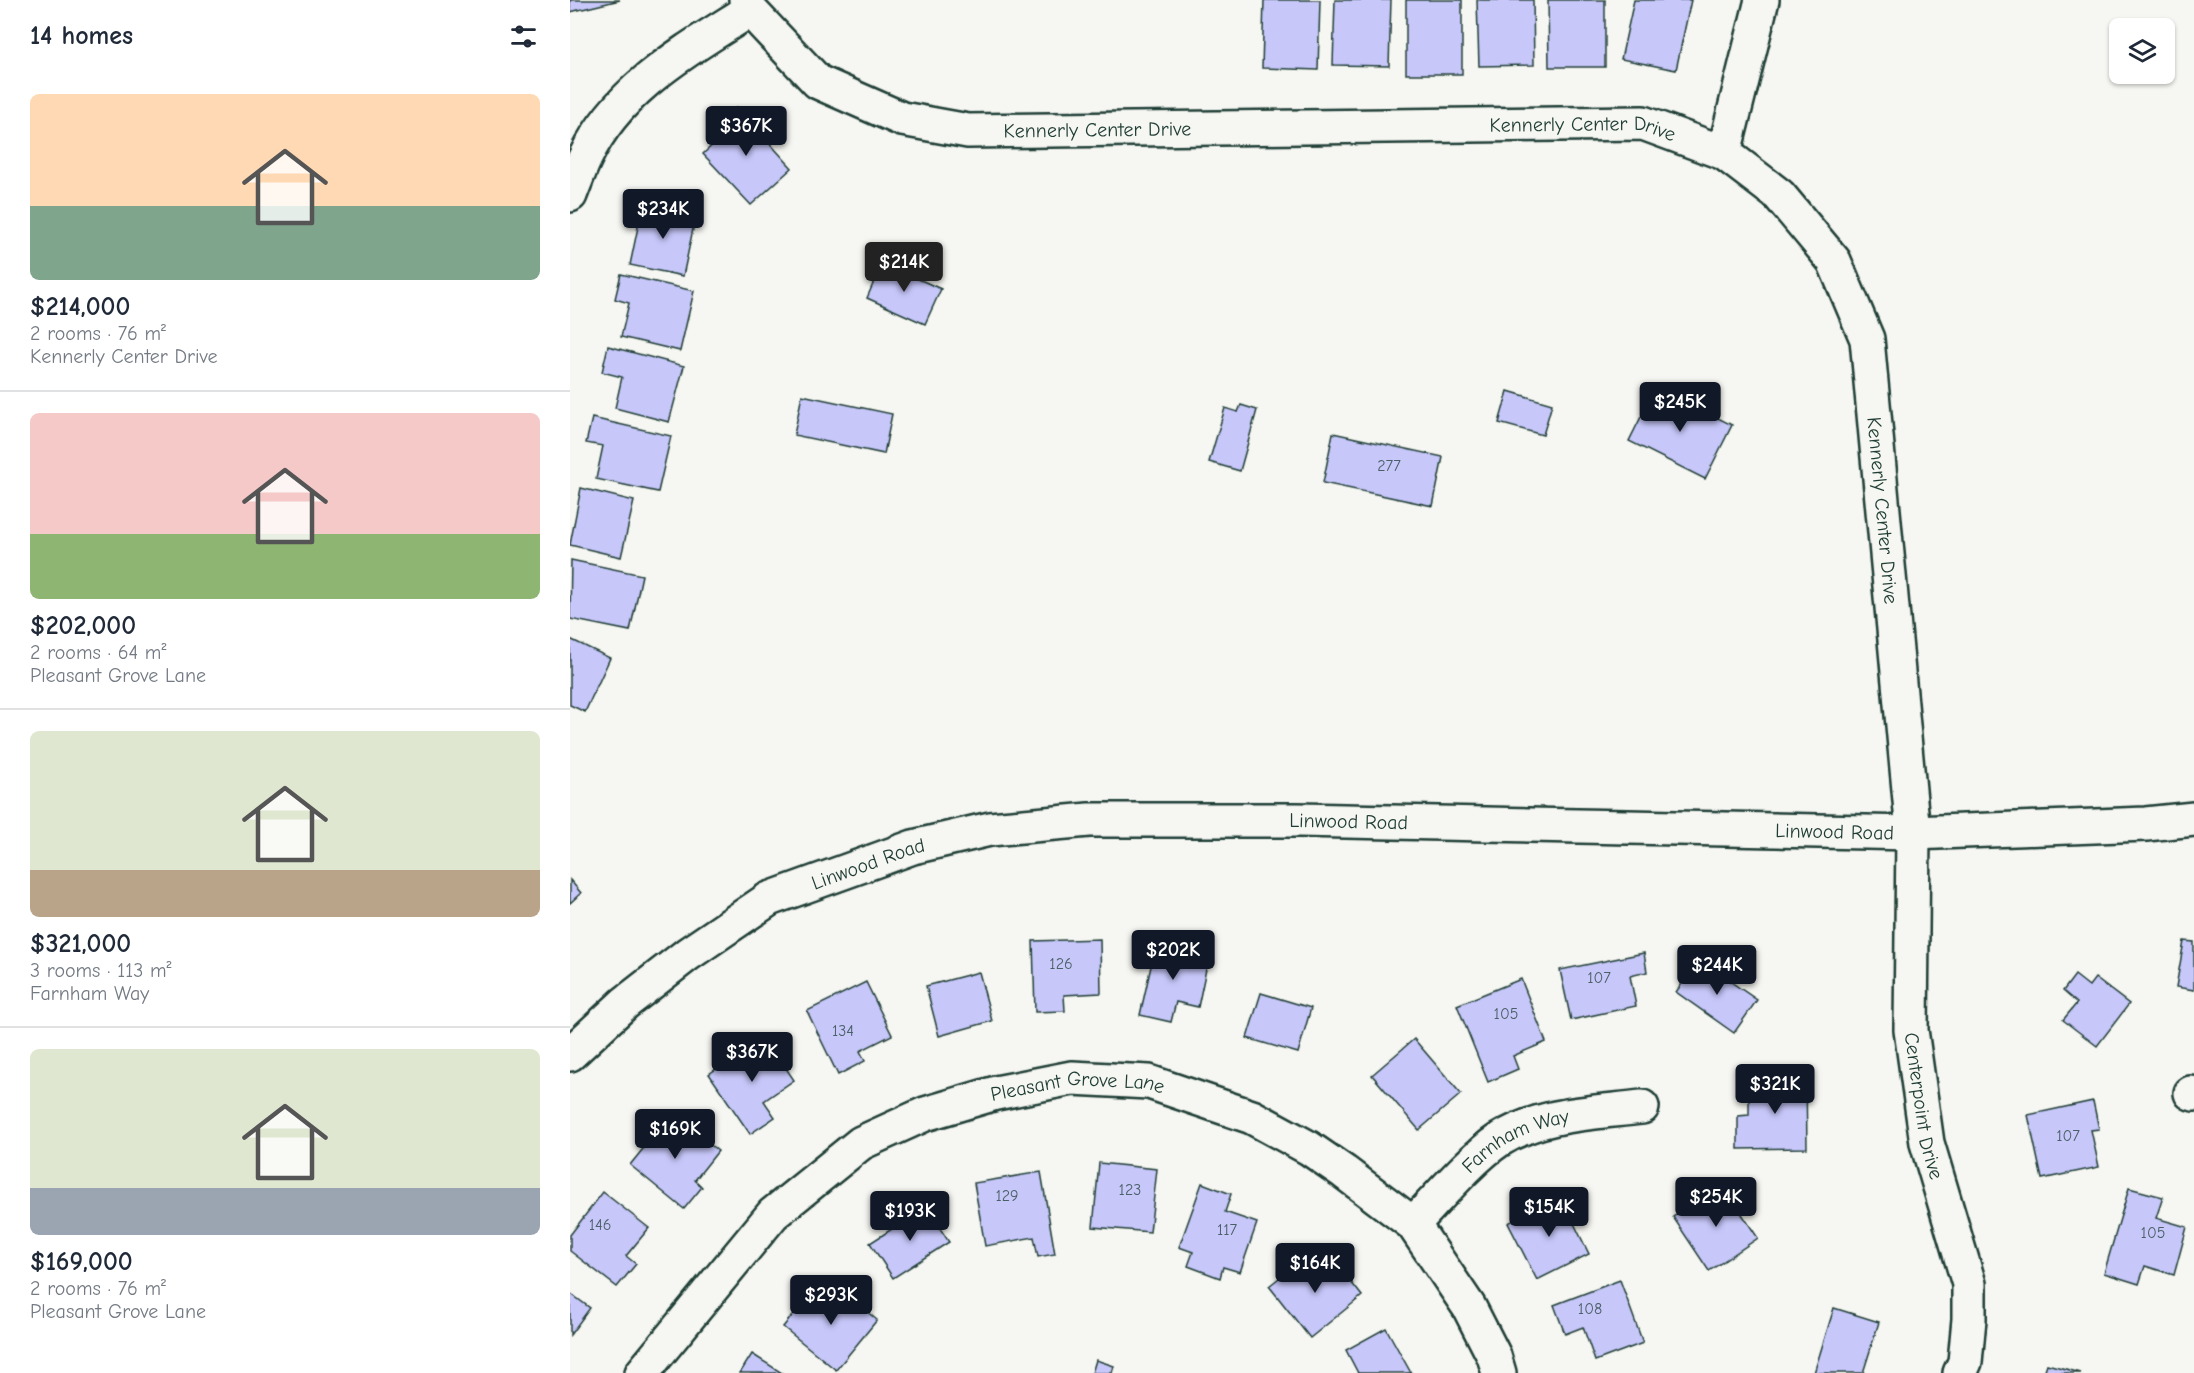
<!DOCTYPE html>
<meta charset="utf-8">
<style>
body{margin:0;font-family:"Comic Neue",sans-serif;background:#f6f6f7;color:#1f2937;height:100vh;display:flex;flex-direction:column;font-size:22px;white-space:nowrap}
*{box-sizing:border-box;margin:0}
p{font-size:20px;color:#747a83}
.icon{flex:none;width:33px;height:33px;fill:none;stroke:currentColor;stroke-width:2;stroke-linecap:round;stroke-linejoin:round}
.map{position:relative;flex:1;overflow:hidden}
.sheet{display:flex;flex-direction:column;background:#fff;width:570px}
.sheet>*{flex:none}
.fabs{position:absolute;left:1539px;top:18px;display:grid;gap:12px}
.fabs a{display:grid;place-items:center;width:66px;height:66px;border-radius:9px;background:#fff;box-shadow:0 2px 4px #0004;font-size:30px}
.price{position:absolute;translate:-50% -51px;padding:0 14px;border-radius:6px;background:#111827;color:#fff;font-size:20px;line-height:39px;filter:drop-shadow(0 2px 3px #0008)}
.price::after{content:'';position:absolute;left:50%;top:36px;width:18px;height:14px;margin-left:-9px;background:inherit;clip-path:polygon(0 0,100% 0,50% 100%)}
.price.active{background:#222;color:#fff}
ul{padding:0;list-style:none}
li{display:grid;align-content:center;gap:12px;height:318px;padding:0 30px}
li+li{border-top:2px solid #e0e1e3}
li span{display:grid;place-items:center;height:186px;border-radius:9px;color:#555}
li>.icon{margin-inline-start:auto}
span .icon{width:108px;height:108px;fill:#fffc;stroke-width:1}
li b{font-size:26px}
h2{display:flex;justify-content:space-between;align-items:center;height:72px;padding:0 30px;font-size:26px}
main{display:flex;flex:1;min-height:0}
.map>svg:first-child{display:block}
.building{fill:#c7c7fa;stroke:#1f3d34;stroke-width:1.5}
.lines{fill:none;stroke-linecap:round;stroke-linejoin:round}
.street-casing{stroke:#1f3d34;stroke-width:38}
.secondary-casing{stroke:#1f3d34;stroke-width:38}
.street{stroke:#f6f6f2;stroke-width:33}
.secondary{stroke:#f6f6f2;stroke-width:33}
.labels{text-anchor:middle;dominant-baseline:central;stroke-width:5;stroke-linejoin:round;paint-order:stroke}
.number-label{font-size:16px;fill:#496066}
.street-label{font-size:20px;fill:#1f3d34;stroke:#f6f6f2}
</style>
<main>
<section class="sheet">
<h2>14 homes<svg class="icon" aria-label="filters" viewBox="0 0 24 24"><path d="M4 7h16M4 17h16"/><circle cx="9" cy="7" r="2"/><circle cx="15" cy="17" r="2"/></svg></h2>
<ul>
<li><span style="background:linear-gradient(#ffd9b3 60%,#7fa58c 0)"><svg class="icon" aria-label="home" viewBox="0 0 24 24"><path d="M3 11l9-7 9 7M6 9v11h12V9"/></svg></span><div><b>$214,000</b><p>2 rooms · 76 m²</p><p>Kennerly Center Drive</p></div></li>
<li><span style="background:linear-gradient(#f6c9c9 65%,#8fb573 0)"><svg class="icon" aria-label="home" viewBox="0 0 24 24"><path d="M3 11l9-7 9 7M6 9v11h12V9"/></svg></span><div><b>$202,000</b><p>2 rooms · 64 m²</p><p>Pleasant Grove Lane</p></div></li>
<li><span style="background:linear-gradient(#dfe7d0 75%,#b9a48a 0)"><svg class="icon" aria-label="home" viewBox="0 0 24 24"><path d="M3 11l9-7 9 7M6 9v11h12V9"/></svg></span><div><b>$321,000</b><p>3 rooms · 113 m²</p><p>Farnham Way</p></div></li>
<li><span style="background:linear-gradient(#dfe7d0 75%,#9aa5b1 0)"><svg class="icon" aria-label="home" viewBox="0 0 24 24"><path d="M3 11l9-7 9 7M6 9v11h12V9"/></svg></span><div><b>$169,000</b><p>2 rooms · 76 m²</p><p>Pleasant Grove Lane</p></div></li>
</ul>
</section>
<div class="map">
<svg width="1624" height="1373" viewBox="0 0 1624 1373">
<rect width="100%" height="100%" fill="#f6f6f2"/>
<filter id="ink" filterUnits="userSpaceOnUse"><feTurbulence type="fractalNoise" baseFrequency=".0167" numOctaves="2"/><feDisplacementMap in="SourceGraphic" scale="12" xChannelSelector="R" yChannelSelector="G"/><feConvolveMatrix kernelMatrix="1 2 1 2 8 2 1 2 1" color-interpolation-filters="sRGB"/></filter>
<g filter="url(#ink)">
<!-- building -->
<g class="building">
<polygon points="0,0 50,0 0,12"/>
<polygon points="694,0 750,0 748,70 692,68"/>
<polygon points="765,0 821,0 819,66 763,65"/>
<rect x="836" y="0" width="56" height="74"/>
<polygon points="907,0 963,0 964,65 909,66"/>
<polygon points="978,0 1035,0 1035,67 979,67"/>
<polygon points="1064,0 1121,0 1106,70 1051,59"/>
<polygon points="167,107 222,168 181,205 133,154 154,134 146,126"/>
<polygon points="73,203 126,215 113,276 60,265"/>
<polygon points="312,263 371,289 355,324 297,298"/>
<polygon points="51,274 124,291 110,351 51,337 59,303 45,299"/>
<polygon points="38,346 114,366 99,422 45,408 52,377 32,372"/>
<polygon points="1086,387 1162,425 1135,479 1059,441"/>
<polygon points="938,391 982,404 973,435 929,423"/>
<polygon points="232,395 322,414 314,454 224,435"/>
<polygon points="671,405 687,410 670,471 639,462 655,408 668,412"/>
<polygon points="22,418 101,436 88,492 26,479 33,446 16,443"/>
<polygon points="763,433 873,457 863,506 753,483"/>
<polygon points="11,488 64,501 51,557 0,545"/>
<polygon points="1,560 72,575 60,631 0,619"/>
<polygon points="0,639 40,658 15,712 0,705"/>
<polygon points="0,880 11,893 0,903"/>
<polygon points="530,939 531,993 494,995 495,1011 465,1012 463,941"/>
<polygon points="1614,941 1624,942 1624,990 1606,987"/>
<polygon points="586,944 639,955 628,1007 606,1002 601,1022 570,1015"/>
<polygon points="1074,953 1077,972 1060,976 1066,1006 1001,1020 990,970"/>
<polygon points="1129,960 1187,1000 1164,1033 1106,992"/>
<polygon points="409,972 422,1021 369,1036 356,986"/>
<polygon points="1505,975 1519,986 1525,978 1559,1004 1527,1046 1493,1020 1507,1003 1493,991"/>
<polygon points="951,979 976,1042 943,1056 948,1069 918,1082 887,1005"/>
<polygon points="296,982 322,1035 290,1051 295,1061 268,1075 237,1011"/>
<polygon points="691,993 741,1008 728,1053 677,1038"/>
<polygon points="194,1036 224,1080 194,1101 205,1117 180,1134 139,1074"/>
<polygon points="844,1039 891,1094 849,1130 802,1075"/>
<polygon points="1236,1077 1237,1148 1168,1149 1168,1116 1179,1115 1179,1079"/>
<polygon points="1523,1101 1529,1129 1521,1130 1529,1167 1472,1179 1458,1115"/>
<polygon points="102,1113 148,1151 125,1180 132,1187 114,1209 60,1165"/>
<polygon points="529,1163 587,1169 580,1232 523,1227"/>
<polygon points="471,1172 485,1254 468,1257 464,1237 415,1246 404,1183"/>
<polygon points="632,1183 661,1194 655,1212 687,1223 670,1272 653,1267 650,1278 618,1266 623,1252 609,1247"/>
<polygon points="1152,1184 1188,1238 1139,1271 1103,1217"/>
<polygon points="1559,1188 1593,1197 1586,1218 1617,1227 1604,1275 1575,1266 1569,1284 1534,1273"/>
<polygon points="33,1192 79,1228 56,1256 66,1264 47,1287 0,1251 0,1235"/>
<polygon points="991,1197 1019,1254 967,1280 938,1223"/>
<polygon points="356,1207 379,1242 323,1278 300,1243"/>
<polygon points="743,1251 762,1275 770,1268 792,1296 740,1338 699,1286"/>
<polygon points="1050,1280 1073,1343 1025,1361 1013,1327 995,1334 984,1305"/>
<polygon points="264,1284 307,1320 266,1370 213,1327 235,1300 245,1308"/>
<polygon points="0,1293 20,1308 0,1335"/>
<polygon points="1264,1308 1309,1322 1293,1373 1244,1373"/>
<polygon points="816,1328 841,1373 788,1373 776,1350"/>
<polygon points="182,1354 212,1373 170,1373"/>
<polygon points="526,1360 544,1366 542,1373 522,1373"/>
<polygon points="1477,1364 1511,1373 1474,1373"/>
</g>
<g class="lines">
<defs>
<g id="street">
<path id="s1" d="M176 0 180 10 248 82 332 119 398 131 1073 123 1154 153 1209 195 1264 261 1297 339 1343 833 1341 1030 1357 1143 1399 1284V1319L1395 1362 1390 1373"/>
<polyline points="1154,153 1192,0"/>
<path d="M0 195C5 182 10 168 16 156 49 87 118 50 180 10"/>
<polyline points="1621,1093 1624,1094"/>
<path id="s2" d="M843 1224C866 1200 903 1157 929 1140 972 1113 1023 1113 1072 1107"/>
<path id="s3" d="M72 1373 203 1214 291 1143 355 1114 426 1093 502 1078 579 1082 682 1117 739 1148 774 1172 843 1224 899 1307 924 1356 929 1373"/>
</g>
<g id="secondary">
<path id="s4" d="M0 1054 55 1003 118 954 199 899 343 847 420 829 519 820H728L1343 833 1576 824 1624 819"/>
</g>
</defs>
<!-- street casing -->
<use href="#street" class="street-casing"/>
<!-- secondary casing -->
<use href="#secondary" class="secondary-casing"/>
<!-- street -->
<use href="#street" class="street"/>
<!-- secondary -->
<use href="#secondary" class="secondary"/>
</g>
</g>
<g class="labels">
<!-- number labels -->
<g class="number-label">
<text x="819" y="466">277</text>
<text x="491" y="964">126</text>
<text x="1029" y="978">107</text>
<text x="936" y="1014">105</text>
<text x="273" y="1031">134</text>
<text x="1498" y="1136">107</text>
<text x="560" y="1190">123</text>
<text x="437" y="1196">129</text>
<text x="30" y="1225">146</text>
<text x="657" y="1230">117</text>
<text x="1583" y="1233">105</text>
<text x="1020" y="1309">108</text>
</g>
<!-- street labels -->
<g class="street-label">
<text stroke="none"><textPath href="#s1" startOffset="398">Kennerly Center Drive</textPath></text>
<text stroke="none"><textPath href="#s1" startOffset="884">Kennerly Center Drive</textPath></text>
<text stroke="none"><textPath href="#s1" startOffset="1442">Kennerly Center Drive</textPath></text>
<text stroke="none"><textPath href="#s4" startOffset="844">Linwood Road</textPath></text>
<text stroke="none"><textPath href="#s4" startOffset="1330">Linwood Road</textPath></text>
<text stroke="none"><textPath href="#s4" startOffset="358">Linwood Road</textPath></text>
<text stroke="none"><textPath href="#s3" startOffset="546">Pleasant Grove Lane</textPath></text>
<text stroke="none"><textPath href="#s1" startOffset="2040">Centerpoint Drive</textPath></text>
<text stroke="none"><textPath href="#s2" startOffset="135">Farnham Way</textPath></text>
</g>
</g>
</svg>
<div class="fabs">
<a><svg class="icon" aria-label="layers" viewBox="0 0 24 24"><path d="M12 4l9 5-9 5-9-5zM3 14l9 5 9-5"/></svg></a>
</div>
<b class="price" style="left:176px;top:157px">$367K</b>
<b class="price" style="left:93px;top:240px">$234K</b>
<b class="price active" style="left:334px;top:293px">$214K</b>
<b class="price" style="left:1110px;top:433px">$245K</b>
<b class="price" style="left:603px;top:981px">$202K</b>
<b class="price" style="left:1147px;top:996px">$244K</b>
<b class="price" style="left:182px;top:1083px">$367K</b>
<b class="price" style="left:1205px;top:1115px">$321K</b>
<b class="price" style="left:105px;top:1160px">$169K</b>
<b class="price" style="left:1146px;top:1228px">$254K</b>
<b class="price" style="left:979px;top:1238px">$154K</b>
<b class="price" style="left:340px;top:1242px">$193K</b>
<b class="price" style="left:745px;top:1294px">$164K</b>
<b class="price" style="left:261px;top:1326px">$293K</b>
</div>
</main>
